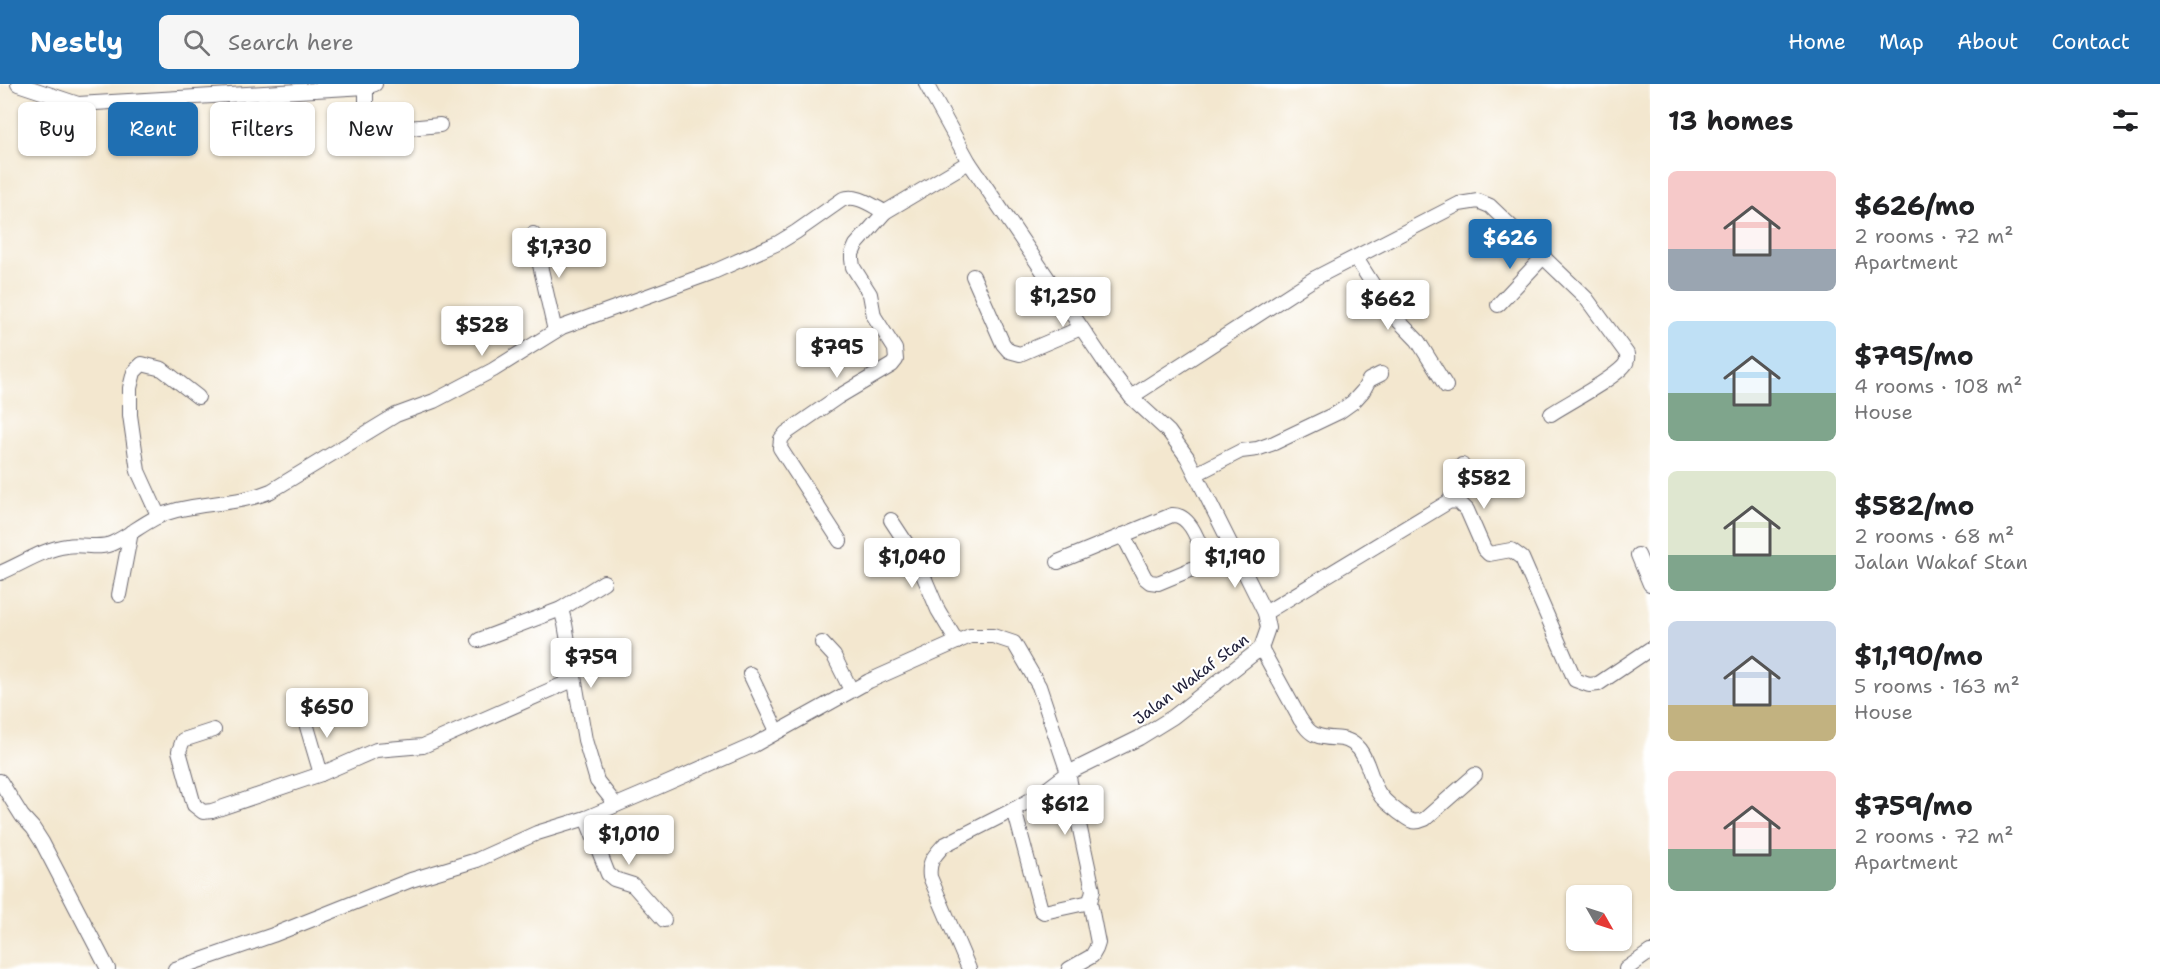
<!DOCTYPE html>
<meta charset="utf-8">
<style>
body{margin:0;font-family:"Shantell Sans",sans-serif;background:#f6f6f6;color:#202124;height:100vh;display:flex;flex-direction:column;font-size:22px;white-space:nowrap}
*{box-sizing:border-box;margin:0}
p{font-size:20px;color:#757577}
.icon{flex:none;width:33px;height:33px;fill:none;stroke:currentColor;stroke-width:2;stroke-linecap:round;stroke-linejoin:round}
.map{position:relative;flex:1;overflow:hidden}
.drawer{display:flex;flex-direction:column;background:#fff;width:510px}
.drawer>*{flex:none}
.guide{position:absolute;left:18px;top:18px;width:570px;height:54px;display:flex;gap:12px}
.needle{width:39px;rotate:129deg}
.buttons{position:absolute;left:1566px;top:801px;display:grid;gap:12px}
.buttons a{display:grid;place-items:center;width:66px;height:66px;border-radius:9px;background:#fff;box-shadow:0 2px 4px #0004;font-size:30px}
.price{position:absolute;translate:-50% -51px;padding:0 14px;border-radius:6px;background:#fff;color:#222;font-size:20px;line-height:39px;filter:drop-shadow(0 2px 3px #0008)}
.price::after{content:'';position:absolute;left:50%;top:36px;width:18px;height:14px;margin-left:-9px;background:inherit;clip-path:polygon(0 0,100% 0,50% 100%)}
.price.selected{background:#1f6fb2;color:#fff}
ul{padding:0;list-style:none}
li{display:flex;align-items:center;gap:18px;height:150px;padding:0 18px}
li span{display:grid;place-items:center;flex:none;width:168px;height:120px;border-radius:9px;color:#555}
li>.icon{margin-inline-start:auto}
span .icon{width:72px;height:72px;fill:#fffc;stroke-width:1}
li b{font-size:26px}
h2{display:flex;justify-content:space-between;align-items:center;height:72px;padding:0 18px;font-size:26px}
.tag{padding:0 21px;border-radius:9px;background:#fff;box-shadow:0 2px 4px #0004;font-size:21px;line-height:54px}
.tag.selected{background:#1f6fb2;color:#fff}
header{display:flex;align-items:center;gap:36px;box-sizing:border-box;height:84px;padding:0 30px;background:#1f6fb2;color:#fff}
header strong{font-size:28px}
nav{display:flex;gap:33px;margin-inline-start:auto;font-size:21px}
.search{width:420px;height:54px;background:#f6f6f6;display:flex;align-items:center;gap:15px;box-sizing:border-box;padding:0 21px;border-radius:9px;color:#757577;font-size:22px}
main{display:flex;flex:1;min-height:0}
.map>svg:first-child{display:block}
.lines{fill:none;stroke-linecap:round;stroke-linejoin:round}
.minor-casing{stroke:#6b676f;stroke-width:16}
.minor{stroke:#fff;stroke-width:14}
.labels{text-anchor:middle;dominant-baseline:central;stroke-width:4.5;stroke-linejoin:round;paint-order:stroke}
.street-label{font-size:16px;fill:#22223b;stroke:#fff}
</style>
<header>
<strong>Nestly</strong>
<div class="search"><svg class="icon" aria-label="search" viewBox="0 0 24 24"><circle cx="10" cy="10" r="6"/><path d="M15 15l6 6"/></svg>Search here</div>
<nav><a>Home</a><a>Map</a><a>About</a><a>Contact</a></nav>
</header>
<main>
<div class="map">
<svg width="1650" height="885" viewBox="0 0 1650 885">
<rect width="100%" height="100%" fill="#fff"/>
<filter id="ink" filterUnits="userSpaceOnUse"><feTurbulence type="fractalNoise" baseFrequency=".0167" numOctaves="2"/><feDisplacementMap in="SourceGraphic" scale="12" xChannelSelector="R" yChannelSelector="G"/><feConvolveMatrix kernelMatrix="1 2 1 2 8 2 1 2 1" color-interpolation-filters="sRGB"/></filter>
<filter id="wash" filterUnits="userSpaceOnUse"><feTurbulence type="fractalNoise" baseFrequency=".008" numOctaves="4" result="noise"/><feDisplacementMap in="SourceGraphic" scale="24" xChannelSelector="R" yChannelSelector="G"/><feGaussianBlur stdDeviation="1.35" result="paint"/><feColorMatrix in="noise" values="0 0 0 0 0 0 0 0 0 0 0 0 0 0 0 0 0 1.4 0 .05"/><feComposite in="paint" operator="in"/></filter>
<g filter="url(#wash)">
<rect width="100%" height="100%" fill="#f3e7cf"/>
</g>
<g filter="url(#ink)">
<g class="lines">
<defs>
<g id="minor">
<polyline points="18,0 78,20 366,3 375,0"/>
<path d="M926 0 969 78 1110 286 1131 313 1169 348 1187 373 1265 529 1268 544 1261 564 1173 633 1139 654 1068 689 1039 711 1011 727 944 761C934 772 928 778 930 793L969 885"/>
<polyline points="366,3 366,31 374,39 388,46 440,41"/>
<polyline points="533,150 555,247"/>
<polyline points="1356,174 1391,229 1418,257 1446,302"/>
<polyline points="973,192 1003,260 1009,267 1020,270 1081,244"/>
<polyline points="1498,221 1544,172"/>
<path d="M1131 313 1315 194 1459 120 1478 117 1490 122 1586 214 1627 270C1627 274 1628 275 1626 279 1619 292 1566 320 1551 330"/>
<polyline points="1196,390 1241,367 1257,365 1274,359 1339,328 1353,318 1363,307 1369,296 1381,290"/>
<polyline points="1450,417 1462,381"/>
<polyline points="158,431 138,387 130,331 130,304 134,288 142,280 162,285 198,313"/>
<polyline points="891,436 916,474 938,526 957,558"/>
<polyline points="1123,451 1145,494 1150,498 1158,499 1233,468"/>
<polyline points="840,457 780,364 781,355 786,349 838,313 892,281 896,276 895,265 874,232 870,210 853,183 852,175 852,170 856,161 885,128"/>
<polyline points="1638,471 1650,500"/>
<path d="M1058 478 1172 431C1192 430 1200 463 1207 479"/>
<path d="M0 489C22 480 43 465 67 462 82 459 99 466 113 459 136 448 150 432 177 426 208 418 240 420 271 407L396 331 434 317 493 286 562 243 711 189 778 159 796 148 843 115C858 110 872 122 885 128L969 78"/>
<polyline points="604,498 561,525 565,540 585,656 597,697 616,721"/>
<polyline points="119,511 131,448"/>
<polyline points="1265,529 1450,417 1459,418 1467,426 1484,465 1489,470 1511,466 1522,474 1575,596 1589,601 1598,600 1650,565"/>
<polyline points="479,556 561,525"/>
<polyline points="822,559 834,572 851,606"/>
<path d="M1261 564 1300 635C1304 641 1309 649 1316 651 1333 658 1345 649 1359 665 1369 678 1370 694 1378 708 1383 717 1392 723 1401 730 1410 737 1414 740 1425 735L1475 691"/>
<polyline points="750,590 777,647"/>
<polyline points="303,629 321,690"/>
<polyline points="214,646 183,656 179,667 194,721 203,728 212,727 321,690 376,666 423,662 573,596"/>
<polyline points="0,697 22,732 33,744 42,758 108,885"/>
<polyline points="1014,725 1041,826 1044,828 1090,818"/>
<polyline points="586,734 608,790 614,795 633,801 664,836"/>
<polyline points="175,885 273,851 411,796 477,776 537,749 586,734 647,708 754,661 869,597 970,552 993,552 1014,559 1039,602 1068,689 1093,806 1090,818 1098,859 1096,865 1092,872 1069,885"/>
<polyline points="1626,885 1650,868"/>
</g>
</defs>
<!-- minor casing -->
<use href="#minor" class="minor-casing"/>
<!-- minor -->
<use href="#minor" class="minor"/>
</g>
</g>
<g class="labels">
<!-- street labels -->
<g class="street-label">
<text transform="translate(1191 595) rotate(-37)">Jalan Wakaf Stan</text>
</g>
</g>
</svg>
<div class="buttons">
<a><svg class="needle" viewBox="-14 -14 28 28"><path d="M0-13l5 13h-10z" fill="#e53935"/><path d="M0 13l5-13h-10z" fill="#757577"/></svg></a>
</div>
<b class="price selected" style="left:1510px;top:186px">$626</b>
<b class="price" style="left:559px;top:195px">$1,730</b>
<b class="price" style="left:1063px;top:244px">$1,250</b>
<b class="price" style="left:1388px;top:247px">$662</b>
<b class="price" style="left:482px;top:273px">$528</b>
<b class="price" style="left:837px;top:295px">$795</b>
<b class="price" style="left:1484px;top:426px">$582</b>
<b class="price" style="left:912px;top:505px">$1,040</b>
<b class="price" style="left:1235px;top:505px">$1,190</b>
<b class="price" style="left:591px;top:605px">$759</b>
<b class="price" style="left:327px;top:655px">$650</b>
<b class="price" style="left:1065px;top:752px">$612</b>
<b class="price" style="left:629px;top:782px">$1,010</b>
<div class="guide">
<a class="tag">Buy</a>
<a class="tag selected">Rent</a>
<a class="tag">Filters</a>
<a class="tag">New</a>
</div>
</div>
<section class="drawer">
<h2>13 homes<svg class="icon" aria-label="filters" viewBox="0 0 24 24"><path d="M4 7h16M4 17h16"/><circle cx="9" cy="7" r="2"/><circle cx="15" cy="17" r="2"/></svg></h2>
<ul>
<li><span style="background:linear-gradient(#f6c9c9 65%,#9aa5b1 0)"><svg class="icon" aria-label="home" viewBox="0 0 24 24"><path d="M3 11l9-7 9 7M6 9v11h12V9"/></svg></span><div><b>$626/mo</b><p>2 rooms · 72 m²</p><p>Apartment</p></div></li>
<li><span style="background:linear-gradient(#bfe0f5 60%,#7fa58c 0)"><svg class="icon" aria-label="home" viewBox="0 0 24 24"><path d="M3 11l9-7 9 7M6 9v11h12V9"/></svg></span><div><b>$795/mo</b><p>4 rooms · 108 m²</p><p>House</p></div></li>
<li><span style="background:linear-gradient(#dfe7d0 70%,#7fa58c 0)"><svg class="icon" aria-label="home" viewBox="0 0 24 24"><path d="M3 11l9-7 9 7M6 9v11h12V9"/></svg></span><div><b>$582/mo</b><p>2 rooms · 68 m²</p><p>Jalan Wakaf Stan</p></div></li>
<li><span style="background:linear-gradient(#c9d6e8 70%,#c2b280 0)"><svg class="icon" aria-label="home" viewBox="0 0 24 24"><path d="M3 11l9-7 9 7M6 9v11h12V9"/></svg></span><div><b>$1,190/mo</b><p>5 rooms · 163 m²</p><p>House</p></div></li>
<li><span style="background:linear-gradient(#f6c9c9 65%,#7fa58c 0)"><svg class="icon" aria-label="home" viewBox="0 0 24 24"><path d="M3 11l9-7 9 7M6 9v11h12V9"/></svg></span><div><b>$759/mo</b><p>2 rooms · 72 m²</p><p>Apartment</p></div></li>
</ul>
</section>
</main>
